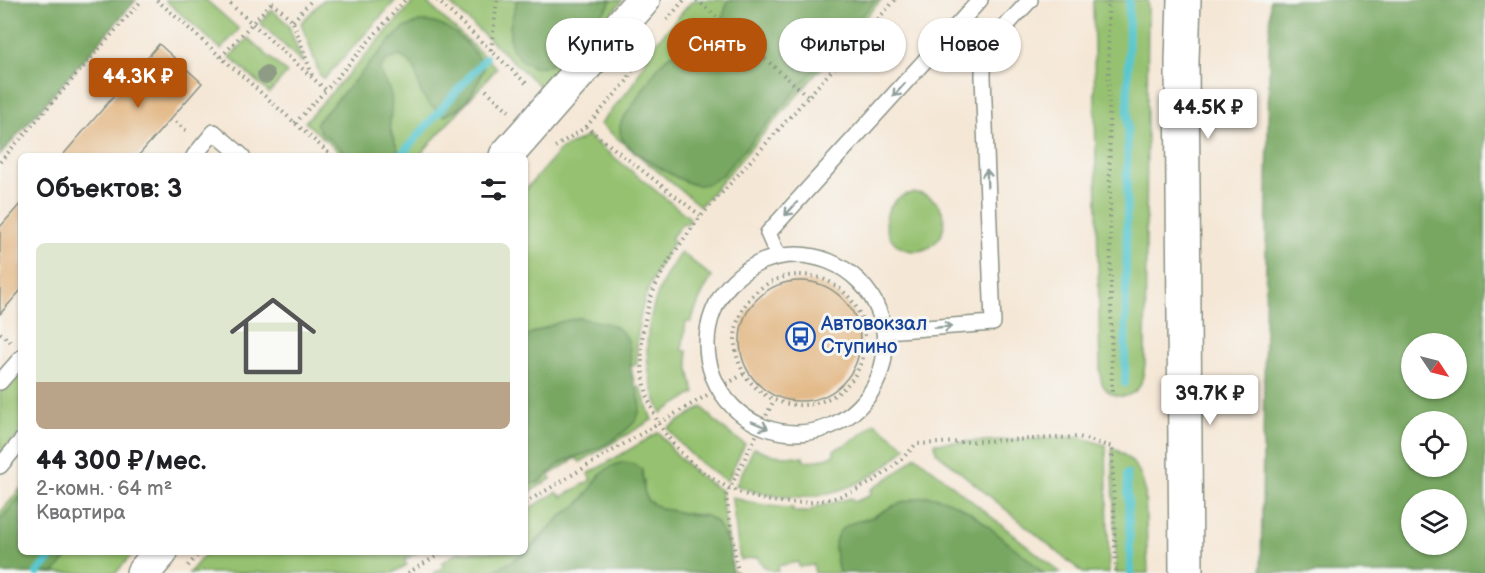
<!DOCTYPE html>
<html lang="ru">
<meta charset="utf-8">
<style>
body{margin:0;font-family:"Balsamiq Sans",sans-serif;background:#f6f6f6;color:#202124;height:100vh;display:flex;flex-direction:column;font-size:22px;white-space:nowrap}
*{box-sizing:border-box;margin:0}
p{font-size:20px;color:#757577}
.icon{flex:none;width:33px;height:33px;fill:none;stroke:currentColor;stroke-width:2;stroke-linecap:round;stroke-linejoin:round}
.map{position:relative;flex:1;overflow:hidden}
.sheet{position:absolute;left:18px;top:153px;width:510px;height:402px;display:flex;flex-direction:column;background:#fff;border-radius:9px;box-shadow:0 2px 4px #0004}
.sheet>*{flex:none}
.hud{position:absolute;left:546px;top:18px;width:570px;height:54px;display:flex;gap:12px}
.needle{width:39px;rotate:125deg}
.controls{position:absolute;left:1401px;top:333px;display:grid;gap:12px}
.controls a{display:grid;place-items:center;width:66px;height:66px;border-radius:50%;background:#fff;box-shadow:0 2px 4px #0004;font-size:30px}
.price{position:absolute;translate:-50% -51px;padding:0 14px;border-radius:6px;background:#fff;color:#222;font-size:20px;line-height:39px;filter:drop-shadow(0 2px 3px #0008)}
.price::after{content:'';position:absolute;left:50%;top:36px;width:18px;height:14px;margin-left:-9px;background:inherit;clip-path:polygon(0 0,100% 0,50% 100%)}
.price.current{background:#b45309;color:#fff}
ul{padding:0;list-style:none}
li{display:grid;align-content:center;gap:12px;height:318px;padding:0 18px}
li span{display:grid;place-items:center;height:186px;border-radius:9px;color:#555}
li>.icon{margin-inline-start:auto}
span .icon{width:108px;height:108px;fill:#fffc;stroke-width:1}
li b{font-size:26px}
h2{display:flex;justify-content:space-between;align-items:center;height:72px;padding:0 18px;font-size:26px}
.pill{padding:0 21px;border-radius:27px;background:#fff;box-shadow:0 2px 4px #0004;font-size:21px;line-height:54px}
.pill.current{background:#b45309;color:#fff}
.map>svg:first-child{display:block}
.green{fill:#95c16f;stroke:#5a7f52;stroke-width:1.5}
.forest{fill:#78a762;stroke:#4c724b;stroke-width:1.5;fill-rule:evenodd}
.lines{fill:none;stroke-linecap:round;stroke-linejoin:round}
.stream{stroke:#5ac7cf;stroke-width:8}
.building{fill:#e3ba89}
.service-casing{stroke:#8a9285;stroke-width:18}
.secondary-casing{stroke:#8a9285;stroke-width:36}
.path{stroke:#8a9285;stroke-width:4;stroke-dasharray:1.5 4.5;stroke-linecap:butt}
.service{stroke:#fff;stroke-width:15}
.secondary{stroke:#fff;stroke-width:33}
.tree{fill:#8f9c85}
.oneway{stroke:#8f9e9a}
.labels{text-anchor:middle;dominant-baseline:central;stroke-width:6;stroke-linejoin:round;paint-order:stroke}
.transit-label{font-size:20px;fill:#164399;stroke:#f6f6f2;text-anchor:start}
</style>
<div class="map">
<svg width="1485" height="573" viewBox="0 0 1485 573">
<rect width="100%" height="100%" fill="#f6f6f2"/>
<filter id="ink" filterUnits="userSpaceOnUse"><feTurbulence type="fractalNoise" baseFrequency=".0167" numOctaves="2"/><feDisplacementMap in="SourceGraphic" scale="12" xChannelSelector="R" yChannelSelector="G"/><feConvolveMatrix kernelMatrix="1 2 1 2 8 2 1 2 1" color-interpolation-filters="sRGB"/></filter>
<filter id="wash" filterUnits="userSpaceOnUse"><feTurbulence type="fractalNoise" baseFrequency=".008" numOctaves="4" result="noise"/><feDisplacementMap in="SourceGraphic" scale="24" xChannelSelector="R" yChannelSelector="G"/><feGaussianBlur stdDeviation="1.35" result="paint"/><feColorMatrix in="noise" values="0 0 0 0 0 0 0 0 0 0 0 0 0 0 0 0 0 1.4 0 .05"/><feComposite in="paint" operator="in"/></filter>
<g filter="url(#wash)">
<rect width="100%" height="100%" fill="#f5e7d6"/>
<!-- green -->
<g class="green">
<polygon points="165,0 206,0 239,29 221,49"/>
<polygon points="323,0 396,0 324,79 320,75 301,23"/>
<polygon points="415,0 424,0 497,68 419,156 344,156 305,122"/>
<polygon points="446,0 623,0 544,90"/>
<polygon points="693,0 881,0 700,206 600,124 633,85 652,47"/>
<path d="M1093 0H1148L1145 364C1144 372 1143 380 1139 387 1128 402 1106 398 1101 380 1100 377 1101 374 1100 370Z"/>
<polygon points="272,10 288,24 303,63 260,23"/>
<polygon points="248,38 287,73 269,93 230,57"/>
<path d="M588 136 691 219 686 225 683 223 671 238 674 241C647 282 635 315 637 364L631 366 630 350 580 318 560 322 525 336V190L561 149Z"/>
<circle cx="915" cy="222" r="29"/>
<path d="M681 252 712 277C702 292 696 306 691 322H686L682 350 687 351C688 366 690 379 695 393L661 413C637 356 645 302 681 252Z"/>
<polygon points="21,368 21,431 0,456 0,392"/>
<polygon points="640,387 652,420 580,462 576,458 549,475 551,479 525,495 525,484 528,485 540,482 550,472 562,462 590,452 641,405 636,388"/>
<path d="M702 407C715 423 728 434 745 444L727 481C703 467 684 451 668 428Z"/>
<path d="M875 423 906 447C863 495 795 510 736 485L754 448 774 455 803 457 804 461 819 460 834 455V450C850 443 862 435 875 423Z"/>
<path d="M659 432C676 457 696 476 722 491L721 498 729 544 716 522 707 516 676 512 660 508 648 501 644 491V480L600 474 593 486 578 504 561 516 525 552V511L557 492 562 497 591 480 588 474Z"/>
<polygon points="1079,437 1106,445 1109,573 1083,573 936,452 935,443"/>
<path d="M1112 447C1132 459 1140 467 1145 490L1148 573H1116Z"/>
<path d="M916 456 1061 573H1043L1034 564 978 518 929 496 913 499 893 506 872 517 850 524 836 555 839 573H815L813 565 799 567 798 562 778 566V571C768 571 761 566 758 557L740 560 732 500V497C752 504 772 507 793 508V512H811L812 508 851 498 854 502 871 495 870 490 899 471Z"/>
<polygon points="21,488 21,552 134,552 116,573 0,573 0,513"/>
<polygon points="207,552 418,552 404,560 407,565 393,573 189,573"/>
<polygon points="459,552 525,552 509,563 490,573 434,573 444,567 441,563"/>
</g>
<!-- forest -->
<g class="forest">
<polygon points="0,0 136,0 0,155"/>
<polygon points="517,0 611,0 608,7 561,58 548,66 533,67 522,61 513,50 510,41 510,26"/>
<path d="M728 0H876L722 175C713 181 707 186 696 185 682 183 631 152 623 140 619 134 619 129 621 122L656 70 665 59 681 49 711 40 718 33Z"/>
<path d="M1270 0H1485V573H1261ZM1412 344H1456V388H1412ZM1412 422H1456V466H1412ZM1412 500H1456V544H1412Z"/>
<path d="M419 22C424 22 430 22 434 23 454 27 476 51 484 68L479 81 464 105 445 116C437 111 428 105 423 96 412 78 424 69 400 56L387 60 380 68C381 81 388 83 391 95 393 104 390 114 390 124 391 136 396 145 401 156H349L320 131 316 123 390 41 404 28Z"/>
<path d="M580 318C594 321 613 322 623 333 633 342 629 360 632 373 634 383 639 393 640 404 641 408 638 417 635 421 626 433 603 447 589 452 581 456 571 457 563 462 549 469 542 487 525 484V336L560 322Z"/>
<path d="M624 462 634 464 642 470 644 491 648 501 660 508 691 515 707 516 716 522 729 544 733 573H490C503 566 518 559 530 549 540 540 549 528 559 519 565 513 572 510 578 505 597 487 594 469 624 462Z"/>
<polygon points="21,496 21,552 72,552 54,573 0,573 0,520"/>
<path d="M929 496C962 501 983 522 1008 543 1020 552 1033 562 1043 573H839C837 561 831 544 839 532 847 522 862 521 873 517 880 514 886 509 893 506 905 501 917 498 929 496Z"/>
</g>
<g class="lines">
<!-- stream -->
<g class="stream">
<polyline points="400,156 486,58"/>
<polyline points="1125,383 1129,0"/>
<polyline points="1127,474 1131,573"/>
<polyline points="37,573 56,552"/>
</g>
</g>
<g id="blocks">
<!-- building -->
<g class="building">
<polygon points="159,44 202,83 138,156 62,156"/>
<polygon points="21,203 21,290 0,314 0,227"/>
<circle cx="800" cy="341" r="60"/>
</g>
</g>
</g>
<g filter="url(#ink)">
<use href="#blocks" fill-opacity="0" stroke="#8a9285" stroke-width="1.5"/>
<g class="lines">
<defs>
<g id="service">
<polyline points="194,156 214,132 242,156"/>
<circle cx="796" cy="344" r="89"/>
<polyline points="778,256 768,233 980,0"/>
<path d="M885 331 993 323 983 77C983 72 983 67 984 62 989 40 1015 17 1030 0"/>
<polyline points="0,382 21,358"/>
<polyline points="0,466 21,441"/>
</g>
<g id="secondary">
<polyline points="1184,0 1182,61 1186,573"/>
<polyline points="506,156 643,0"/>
<polyline points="143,573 161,552"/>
</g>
</defs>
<!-- service casing -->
<use href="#service" class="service-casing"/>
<!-- secondary casing -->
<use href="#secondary" class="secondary-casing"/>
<!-- path -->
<g class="path">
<polyline points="157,0 332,156"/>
<polyline points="226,0 326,90 405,0"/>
<polyline points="437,0 529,86"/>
<polyline points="697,0 808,96"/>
<path d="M895 0 701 216C677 248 652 280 645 320 638 353 642 392 658 422 663 431 670 440 677 448 713 490 770 511 825 500 862 493 892 471 916 444L1079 437 1112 447 1116 573"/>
<polyline points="1108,0 1112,394"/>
<polyline points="272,2 293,21 313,78"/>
<polyline points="667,20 684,0"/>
<polyline points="293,21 312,0"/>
<polyline points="491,50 497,0"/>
<polyline points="221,57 274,0"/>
<polyline points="486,90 509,111"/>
<polyline points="171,118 189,133"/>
<polyline points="295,123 326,90"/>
<polyline points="586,127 627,81 646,43"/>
<polyline points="555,147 586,127 701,216"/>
<polyline points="0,162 142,0"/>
<circle cx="800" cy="340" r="65"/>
<polyline points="0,333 11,342"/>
<polyline points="525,503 659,423 744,374"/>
<polyline points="188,566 200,552"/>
<polyline points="408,573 443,552"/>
<polyline points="738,573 726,496 774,400"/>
</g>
<!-- service -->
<use href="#service" class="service"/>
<!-- secondary -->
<use href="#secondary" class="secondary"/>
</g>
<!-- trees -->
<circle class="tree" cx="266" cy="75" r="9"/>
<!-- one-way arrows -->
<defs><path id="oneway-shaft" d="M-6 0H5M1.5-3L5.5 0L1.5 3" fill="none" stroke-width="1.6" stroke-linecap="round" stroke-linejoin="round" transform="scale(1.5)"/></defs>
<g class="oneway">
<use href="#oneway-shaft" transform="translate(899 90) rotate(132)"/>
<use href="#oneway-shaft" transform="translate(987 178) rotate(-92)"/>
<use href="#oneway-shaft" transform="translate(791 209) rotate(132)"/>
<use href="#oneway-shaft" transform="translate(943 327) rotate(-5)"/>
<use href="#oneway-shaft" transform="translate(760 425) rotate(23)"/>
</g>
</g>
<!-- icons -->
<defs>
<symbol id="bus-ring" viewBox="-11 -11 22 22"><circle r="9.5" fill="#f6f6f2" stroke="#1a4fb4" stroke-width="1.5"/><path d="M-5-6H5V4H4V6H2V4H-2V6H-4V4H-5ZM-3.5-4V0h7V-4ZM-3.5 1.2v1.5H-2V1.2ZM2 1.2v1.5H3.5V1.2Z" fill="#1a4fb4"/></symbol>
</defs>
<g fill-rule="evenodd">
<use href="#bus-ring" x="784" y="320" width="33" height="33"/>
</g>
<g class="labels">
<!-- transit labels -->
<g class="transit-label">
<text x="821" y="324">Автовокзал<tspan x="821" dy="23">Ступино</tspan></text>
</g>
</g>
</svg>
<div class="controls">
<a><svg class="needle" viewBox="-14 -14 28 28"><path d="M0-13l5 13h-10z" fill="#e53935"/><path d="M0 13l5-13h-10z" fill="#757577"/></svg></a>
<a><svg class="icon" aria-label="locate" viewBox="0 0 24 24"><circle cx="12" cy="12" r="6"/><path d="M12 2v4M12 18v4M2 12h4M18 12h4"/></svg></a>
<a><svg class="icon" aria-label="layers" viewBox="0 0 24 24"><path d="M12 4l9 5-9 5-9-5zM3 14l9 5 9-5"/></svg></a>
</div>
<b class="price current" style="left:138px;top:109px">44.3K ₽</b>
<b class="price" style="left:1208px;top:140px">44.5K ₽</b>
<b class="price" style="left:1210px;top:426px">39.7K ₽</b>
<div class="hud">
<a class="pill">Купить</a>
<a class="pill current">Снять</a>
<a class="pill">Фильтры</a>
<a class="pill">Новое</a>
</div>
<section class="sheet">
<h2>Объектов: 3<svg class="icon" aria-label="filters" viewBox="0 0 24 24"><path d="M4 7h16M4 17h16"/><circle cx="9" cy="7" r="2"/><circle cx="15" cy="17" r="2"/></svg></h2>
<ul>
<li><span style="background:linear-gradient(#dfe7d0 75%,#b9a48a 0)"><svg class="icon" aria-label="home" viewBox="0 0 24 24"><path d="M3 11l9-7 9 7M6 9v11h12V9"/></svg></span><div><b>44 300 ₽/мес.</b><p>2-комн. · 64 m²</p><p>Квартира</p></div></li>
</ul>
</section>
</div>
